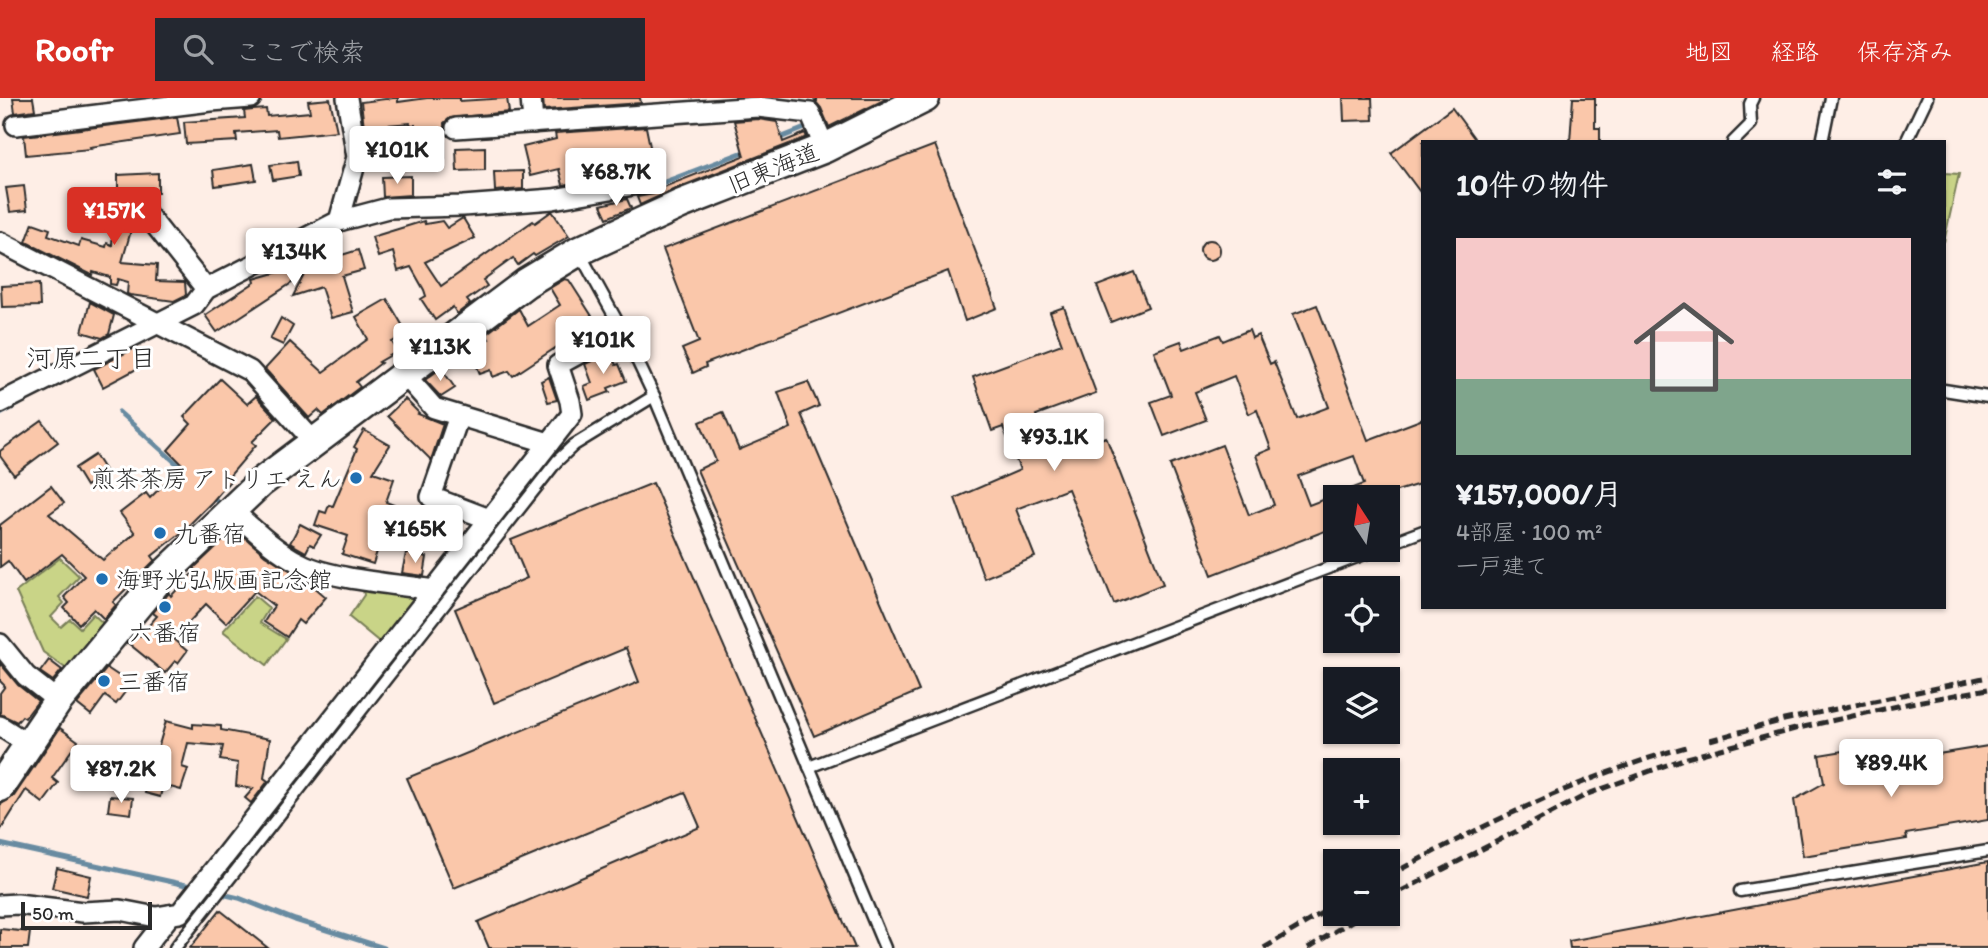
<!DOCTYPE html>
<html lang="ja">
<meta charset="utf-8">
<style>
body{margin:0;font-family:Itim,"Klee One",sans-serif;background:#242831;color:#f1f3f6;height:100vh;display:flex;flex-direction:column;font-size:26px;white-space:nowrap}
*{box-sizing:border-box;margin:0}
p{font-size:23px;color:#9ea1a6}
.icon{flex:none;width:38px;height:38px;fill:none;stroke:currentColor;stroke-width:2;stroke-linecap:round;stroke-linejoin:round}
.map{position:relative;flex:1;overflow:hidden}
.panel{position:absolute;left:1421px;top:42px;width:525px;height:469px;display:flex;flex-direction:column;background:#171b24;border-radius:0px;box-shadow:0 2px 5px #0004}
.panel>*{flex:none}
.needle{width:46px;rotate:348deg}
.buttons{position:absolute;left:1323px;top:387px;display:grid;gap:14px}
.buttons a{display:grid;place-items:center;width:77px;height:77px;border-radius:0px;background:#171b24;box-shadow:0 2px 5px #0004;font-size:35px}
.scale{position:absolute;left:21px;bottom:18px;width:131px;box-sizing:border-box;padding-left:7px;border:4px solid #2b2b2b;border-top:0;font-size:19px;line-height:24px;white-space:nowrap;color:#2b2b2b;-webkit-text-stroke:5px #fff;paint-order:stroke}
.price{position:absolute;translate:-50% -60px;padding:0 16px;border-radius:7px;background:#fff;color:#222;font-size:23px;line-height:46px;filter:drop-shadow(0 2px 4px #0008)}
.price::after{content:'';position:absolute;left:50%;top:42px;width:21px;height:16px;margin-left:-10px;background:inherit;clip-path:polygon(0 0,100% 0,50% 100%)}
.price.on{background:#d93025;color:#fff}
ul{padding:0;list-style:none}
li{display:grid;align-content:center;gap:14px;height:371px;padding:0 35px}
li+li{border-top:2px solid #363941}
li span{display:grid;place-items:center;height:217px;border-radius:0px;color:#555}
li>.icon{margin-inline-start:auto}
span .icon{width:126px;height:126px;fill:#fffc;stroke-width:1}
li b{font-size:30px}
h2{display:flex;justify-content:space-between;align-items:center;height:84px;padding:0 35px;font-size:30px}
header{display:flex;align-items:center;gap:42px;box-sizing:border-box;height:98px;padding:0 35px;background:#d93025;color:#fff}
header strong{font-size:33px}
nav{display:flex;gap:38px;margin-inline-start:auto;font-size:24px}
.search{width:490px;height:63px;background:#242831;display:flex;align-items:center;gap:18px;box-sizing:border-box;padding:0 24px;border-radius:0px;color:#9ea1a6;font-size:26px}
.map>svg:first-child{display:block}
.green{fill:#c9d487;stroke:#7a8059;stroke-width:2}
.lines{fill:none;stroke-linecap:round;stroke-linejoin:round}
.stream{stroke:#688ba1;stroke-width:5}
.building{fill:#fac7aa;stroke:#2b2b2b;stroke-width:2;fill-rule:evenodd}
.lane-casing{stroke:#2b2b2b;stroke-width:15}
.street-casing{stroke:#2b2b2b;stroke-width:24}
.secondary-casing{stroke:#2b2b2b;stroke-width:33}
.lane{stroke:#fff;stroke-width:10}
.street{stroke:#fff;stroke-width:19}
.secondary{stroke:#fff;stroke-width:28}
.rail{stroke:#2b2b2b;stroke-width:5;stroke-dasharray:10 5;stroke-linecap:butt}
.poi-dot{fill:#1f6fb2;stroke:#fff;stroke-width:2.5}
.labels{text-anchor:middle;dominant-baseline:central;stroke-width:6;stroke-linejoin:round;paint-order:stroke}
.street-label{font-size:24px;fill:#2b2b2b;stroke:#fff}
.poi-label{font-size:24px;fill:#2b2b2b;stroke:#fff;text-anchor:start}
.neighbourhood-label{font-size:26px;fill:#2b2b2b;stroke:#fff}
</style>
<header>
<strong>Roofr</strong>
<div class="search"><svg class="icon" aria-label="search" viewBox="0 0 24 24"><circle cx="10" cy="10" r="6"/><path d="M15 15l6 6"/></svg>ここで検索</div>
<nav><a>地図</a><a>経路</a><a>保存済み</a></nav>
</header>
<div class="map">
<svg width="1988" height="850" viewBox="0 0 1988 850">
<rect width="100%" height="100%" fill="#feeee6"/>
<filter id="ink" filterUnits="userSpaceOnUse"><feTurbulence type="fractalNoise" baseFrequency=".0143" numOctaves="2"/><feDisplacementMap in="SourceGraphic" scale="14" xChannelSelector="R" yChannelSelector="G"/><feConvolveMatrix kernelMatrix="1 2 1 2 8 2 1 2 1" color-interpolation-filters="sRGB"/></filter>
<g filter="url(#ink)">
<!-- green -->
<g class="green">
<polygon points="1944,75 1959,76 1944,144"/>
<polygon points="60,460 79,478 59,499 64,505 51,519 61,529 70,521 80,530 93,516 106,528 68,572 43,554 16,494"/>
<polygon points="362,487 423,497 383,547 349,519 364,497"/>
<polygon points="255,498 269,510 260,525 286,541 267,567 223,533"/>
</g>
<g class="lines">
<!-- stream -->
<g class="stream">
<polyline points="775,42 805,30"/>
<polyline points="654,88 749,52"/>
<polyline points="119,314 185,373"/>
<polyline points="0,316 19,306"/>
<polyline points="210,396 218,404"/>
<polyline points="0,746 195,789"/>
<polyline points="205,792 239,800 295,822 384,850"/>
</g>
</g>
<!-- building -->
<g class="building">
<polygon points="13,0 33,0 35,12 15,15"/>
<polygon points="393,0 398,0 398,4 427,0 460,0 460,3 507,0 509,14 450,20 444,25 445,61 416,62 415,27 411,27 410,25 364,29 361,4"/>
<polygon points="543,0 640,0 641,5 544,12"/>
<polygon points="817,0 888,0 829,29 821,10 815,3 817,3"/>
<polygon points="1343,0 1372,0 1373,22 1344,23"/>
<polygon points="1573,0 1595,0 1595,30 1600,30 1600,44 1570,44"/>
<polygon points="330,1 337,33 278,39 277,32 236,35 237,43 186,46 184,24 245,20 244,13 253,12 266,11 267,18 310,14 308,3"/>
<polygon points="1452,10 1477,44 1423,44 1423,98 1391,55"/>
<polygon points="177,19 180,36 90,49 91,51 26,57 24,38"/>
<polygon points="758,21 777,24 783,44 805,35 807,39 675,91 640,107 637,99 654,96 661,90 744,58 734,23"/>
<polygon points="646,29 654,68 621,75 617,52 582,59 587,83 563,87 559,71 530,78 523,49 556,41 555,35"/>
<polygon points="935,47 997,210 965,223 948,173 705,266 706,269 693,275 682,251 699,244 663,151"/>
<polygon points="485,49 485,72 457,73 456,50"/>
<polygon points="297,63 299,78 273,82 270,67"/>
<polygon points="253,66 256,82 215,88 213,72"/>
<polygon points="523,73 523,91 495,93 494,74"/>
<polygon points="158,75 158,95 132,96 130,136 122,164 157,167 156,183 185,184 186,197 174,203 130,197 127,196 128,184 118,181 116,187 110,186 110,179 93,174 92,177 26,144 33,125 50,131 48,137 79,148 81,142 106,149 107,145 112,147 114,112 118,112 118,77"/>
<polygon points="411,78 411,97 383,99 382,79"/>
<polygon points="24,88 27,112 10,114 6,90"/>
<polygon points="627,101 631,110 607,120 601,107"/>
<polygon points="552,113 569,138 535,158 533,156 518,167 513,160 483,182 487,188 467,202 470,206 457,216 453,209 435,222 421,201 426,198 424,192 411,169 398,173 393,154 378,159 372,139 424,123 425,126 442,123 447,130 463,120 475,140 425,164 441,188 533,123 535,125"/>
<circle cx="1210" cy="152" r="10"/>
<polygon points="358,152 364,172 342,178 353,214 331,220 321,189 293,198 304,177 217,234 205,217 255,184 254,181 282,173 281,169 302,162 306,174 309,167"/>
<polygon points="1134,174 1148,209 1111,224 1097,188"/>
<polygon points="565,181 569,182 597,226 579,237 578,235 513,278 509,273 493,279 491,272 480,276 469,249 489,241 486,236 519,211 528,228 560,207 550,190"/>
<polygon points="39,186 40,208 2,209 1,188"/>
<polygon points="387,201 407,235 392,244 398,253 379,264 381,265 356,284 360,289 323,317 318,312 309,320 265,271 290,244 323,274 368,241 356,219"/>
<polygon points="90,204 114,217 109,236 102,240 82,234"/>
<path d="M1317 207 1368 342 1423 321V385L1377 399H1335V429L1212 477 1170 367 1222 347 1249 417 1274 407 1256 357 1271 351 1257 312 1249 316 1234 278 1195 294 1206 322 1164 338 1151 304 1171 297 1154 253 1181 243 1184 251 1220 237 1223 243 1249 232 1252 240 1258 237 1270 266 1274 264 1297 321 1329 309 1293 216ZM1354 358 1364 386 1309 407 1298 378Z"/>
<polygon points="1064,209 1096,295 1036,317 1052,359 1106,339 1163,486 1114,506 1068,391 1016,411 1035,459 984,480 955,400 1020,372 1003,329 992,333 973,279 1062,246 1050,214"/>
<polygon points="281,220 293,228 283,247 270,241"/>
<polygon points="135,250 144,267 103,289 94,271"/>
<polygon points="610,255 616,267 619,266 626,283 608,290 610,294 589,302 584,288 592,285 585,266"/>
<polygon points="441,270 455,290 441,299 425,282"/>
<polygon points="549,279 557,302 548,304 541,283"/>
<polygon points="220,281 247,306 256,298 276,320 252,344 256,347 227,381 230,383 212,404 181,435 152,458 155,462 113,504 116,507 104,521 94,511 79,526 64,510 69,505 64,499 84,478 62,456 24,485 8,463 0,469 0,427 51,388 64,405 49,416 103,462 135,435 120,415 146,395 150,400 183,367 168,352 191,326 184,319"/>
<polygon points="808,284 819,308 801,316 919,593 814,638 697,372 716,363 700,324 723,314 739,352 791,330 778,294"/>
<polygon points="405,301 419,315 418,316 443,326 431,362 387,318"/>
<polygon points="42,323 58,344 14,377 0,358 0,353"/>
<polygon points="364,332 390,347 373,374 394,381 386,404 399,409 392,427 386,425 373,466 342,456 348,438 315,427 320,413 326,415 329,407 333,408 357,351 354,349"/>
<polygon points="95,357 106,374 86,388 75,370"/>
<polygon points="653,385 855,850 489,850 478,824 700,729 685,694 454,790 407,680 639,584 626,550 494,605 455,511 527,480 511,442"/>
<polygon points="300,426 321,437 314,448 310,446 306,454 290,445"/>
<polygon points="235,431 265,457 304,480 326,499 303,526 298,522 287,539 264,524 274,508 255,493 226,525 206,506 173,541 187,553 178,565 175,563 165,575 128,545 136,535 140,538 157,518 153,515 169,495 171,498 196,472 194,470"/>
<polygon points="406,455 427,459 424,478 402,475"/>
<polygon points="49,562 62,572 53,583 40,574"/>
<polygon points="0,565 18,587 38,603 25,620 22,618 17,624 0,616 0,595 5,588 0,583"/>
<polygon points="107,570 131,586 116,606 105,598 91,617 77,606"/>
<polygon points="166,623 193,630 193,626 221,628 221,632 270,641 264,680 268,683 251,705 245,700 253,691 236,688 238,665 220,662 223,648 188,645 182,669 188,671 181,692 163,687 160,699 145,695"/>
<polygon points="60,630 78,643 52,680 58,685 43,705 26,692 0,733 0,707 14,698"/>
<polygon points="1988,648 1988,722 1906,736 1907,741 1803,758 1794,702 1824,685 1819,657 1862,650 1864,668"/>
<polygon points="110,698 133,700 131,716 108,713"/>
<polygon points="1988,764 1988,850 1570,850 1569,843"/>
<polygon points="57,770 91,778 87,798 52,790"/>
<polygon points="220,812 268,850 190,850"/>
<polygon points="0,831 30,834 28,850 0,850"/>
</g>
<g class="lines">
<defs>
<g id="lane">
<polyline points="1733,44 1751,26 1750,6 1753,0"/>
<polyline points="1822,44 1831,0"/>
<polyline points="1906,44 1927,0"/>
<polyline points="579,154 627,241 654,298 885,850"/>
<polyline points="1944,292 1988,299"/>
<polyline points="1388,446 1423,433"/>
<polyline points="809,669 1375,452"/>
<polyline points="1740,793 1988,753"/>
<polyline points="175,850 557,363 574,347 654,298"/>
</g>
<g id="street">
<polyline points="531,0 533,25"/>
<polyline points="16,27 211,3 251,0"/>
<polyline points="456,30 758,9 810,15 825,50"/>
<polyline points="149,119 206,191"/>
<polyline points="339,123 388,110 463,108 553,101 651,84"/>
<polyline points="0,144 250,273 315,345"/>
<polyline points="405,277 434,310 549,345"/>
<polyline points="0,305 194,207 206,191 339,123 357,59 347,0"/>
<polyline points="459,318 431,399 489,421"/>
<path d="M231 411C253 431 274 452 300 465 332 482 397 486 434 492"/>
<polyline points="0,546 26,578 58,603"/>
<polyline points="0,628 28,646"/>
<polyline points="0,807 17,806 83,814 120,812 156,819 180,815 572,316 570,303 558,267 622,232"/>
<polyline points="144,850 170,817"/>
</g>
<polyline id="secondary" points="0,689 58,603 159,481 260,385 526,185 579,153 681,106 825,50 925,0"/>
</defs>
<!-- lane casing -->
<use href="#lane" class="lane-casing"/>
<!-- street casing -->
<use href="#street" class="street-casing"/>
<!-- secondary casing -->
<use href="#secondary" class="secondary-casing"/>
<!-- lane -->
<use href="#lane" class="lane"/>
<!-- street -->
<use href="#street" class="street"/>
<!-- secondary -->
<use href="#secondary" class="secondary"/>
<!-- rail -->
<g class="rail">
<polyline points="1710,642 1784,622 1988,579"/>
<path d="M1388 778C1483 727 1582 678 1686 649"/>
<polyline points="1388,800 1588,696 1683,661 1799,630 1911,605 1988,591"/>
<polyline points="1264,850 1335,807"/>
<polyline points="1308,850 1363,816"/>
</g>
</g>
</g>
<!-- markers -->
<g class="poi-dot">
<circle cx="356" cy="380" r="7"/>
<circle cx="160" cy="435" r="7"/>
<circle cx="102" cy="481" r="7"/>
<circle cx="165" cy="509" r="7"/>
<circle cx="104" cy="583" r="7"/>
</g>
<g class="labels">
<!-- street labels -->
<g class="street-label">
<text transform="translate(773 70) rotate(-22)">旧東海道</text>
</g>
<!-- poi labels -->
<g class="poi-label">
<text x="342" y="380" text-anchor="end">煎茶茶房 アトリエ えん</text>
<text x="174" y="435">九番宿</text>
<text x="116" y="481">海野光弘版画記念館</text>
<text x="165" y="534" text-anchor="middle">六番宿</text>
<text x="118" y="583">三番宿</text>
</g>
<!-- neighbourhood labels -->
<g class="neighbourhood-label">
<text x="91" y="260">河原二丁目</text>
</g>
</g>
</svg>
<div class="buttons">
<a><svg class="needle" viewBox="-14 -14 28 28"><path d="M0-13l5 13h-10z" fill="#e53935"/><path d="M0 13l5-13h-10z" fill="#9ea1a6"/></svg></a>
<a><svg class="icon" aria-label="locate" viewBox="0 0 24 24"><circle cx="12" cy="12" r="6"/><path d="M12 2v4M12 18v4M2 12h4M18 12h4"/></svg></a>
<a><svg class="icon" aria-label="layers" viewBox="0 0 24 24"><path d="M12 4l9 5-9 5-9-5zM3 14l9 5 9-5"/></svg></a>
<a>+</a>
<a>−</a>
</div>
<div class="scale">50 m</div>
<b class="price" style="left:397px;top:88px">¥101K</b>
<b class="price" style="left:616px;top:110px">¥68.7K</b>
<b class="price on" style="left:114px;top:149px">¥157K</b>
<b class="price" style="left:294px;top:190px">¥134K</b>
<b class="price" style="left:603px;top:278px">¥101K</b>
<b class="price" style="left:440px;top:285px">¥113K</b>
<b class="price" style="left:1054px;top:375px">¥93.1K</b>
<b class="price" style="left:415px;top:467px">¥165K</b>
<b class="price" style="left:1891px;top:701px">¥89.4K</b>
<b class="price" style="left:121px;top:707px">¥87.2K</b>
<section class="panel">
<h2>10件の物件<svg class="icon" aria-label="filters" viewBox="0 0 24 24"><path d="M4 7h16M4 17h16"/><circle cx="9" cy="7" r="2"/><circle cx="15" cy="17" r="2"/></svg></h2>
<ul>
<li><span style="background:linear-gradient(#f6c9c9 65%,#7fa58c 0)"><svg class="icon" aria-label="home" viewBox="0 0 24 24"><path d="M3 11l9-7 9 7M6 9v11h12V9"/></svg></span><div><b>¥157,000/月</b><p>4部屋 · 100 m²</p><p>一戸建て</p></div></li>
</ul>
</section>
</div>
